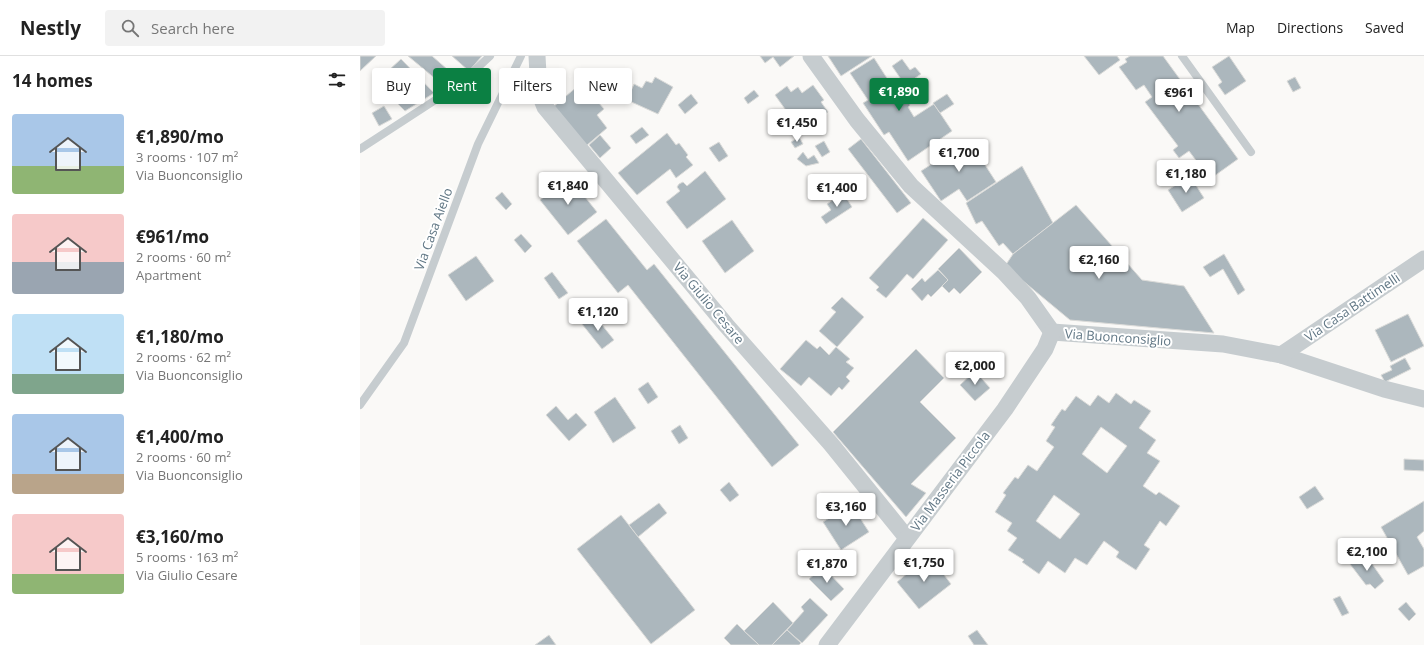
<!DOCTYPE html>
<meta charset="utf-8">
<style>
body{margin:0;font-family:"Open Sans",sans-serif;background:#f2f2f2;color:#222;height:100vh;display:flex;flex-direction:column;font-size:15px;white-space:nowrap}
*{box-sizing:border-box;margin:0}
p{font-size:13px;color:#767676}
.icon{flex:none;width:22px;height:22px;fill:none;stroke:currentColor;stroke-width:2;stroke-linecap:round;stroke-linejoin:round}
.map{position:relative;flex:1;overflow:hidden}
.drawer{display:flex;flex-direction:column;background:#fff;width:360px}
.drawer>*{flex:none}
.banner{position:absolute;left:12px;top:12px;width:380px;height:36px;display:flex;gap:8px}
.price{position:absolute;translate:-50% -34px;padding:0 9px;border-radius:4px;background:#fff;color:#222;font-size:13px;line-height:26px;filter:drop-shadow(0 1px 2px #0008)}
.price::after{content:'';position:absolute;left:50%;top:24px;width:12px;height:9px;margin-left:-6px;background:inherit;clip-path:polygon(0 0,100% 0,50% 100%)}
.price.selected{background:#0b8043;color:#fff}
ul{padding:0;list-style:none}
li{display:flex;align-items:center;gap:12px;height:100px;padding:0 12px}
li span{display:grid;place-items:center;flex:none;width:112px;height:80px;border-radius:4px;color:#555}
li>.icon{margin-inline-start:auto}
span .icon{width:48px;height:48px;fill:#fffc;stroke-width:1}
li b{font-size:17px}
h2{display:flex;justify-content:space-between;align-items:center;height:48px;padding:0 12px;font-size:17px}
.pill{padding:0 14px;border-radius:4px;background:#fff;box-shadow:0 2px 6px #0003;font-size:14px;line-height:36px}
.pill.selected{background:#0b8043;color:#fff}
header{display:flex;align-items:center;gap:24px;box-sizing:border-box;height:56px;padding:0 20px;background:#fff;border-bottom:1px solid #e0e0e0}
header strong{font-size:19px}
nav{display:flex;gap:22px;margin-inline-start:auto;font-size:14px}
.search{width:280px;height:36px;background:#f2f2f2;display:flex;align-items:center;gap:10px;box-sizing:border-box;padding:0 14px;border-radius:4px;color:#767676;font-size:15px}
main{display:flex;flex:1;min-height:0}
.map>svg:first-child{display:block}
.building{fill:#acb7bd;stroke:#dbdbd9;fill-rule:evenodd}
.lines{fill:none;stroke-linecap:round;stroke-linejoin:round}
.lane{stroke:#c6cccf;stroke-width:8}
.street{stroke:#c6cccf;stroke-width:17}
.labels{text-anchor:middle;dominant-baseline:central;stroke-width:4;stroke-linejoin:round;paint-order:stroke}
.street-label{font-size:13px;fill:#617785;stroke:#fff}
</style>
<header>
<strong>Nestly</strong>
<div class="search"><svg class="icon" aria-label="search" viewBox="0 0 24 24"><circle cx="10" cy="10" r="6"/><path d="M15 15l6 6"/></svg>Search here</div>
<nav><a>Map</a><a>Directions</a><a>Saved</a></nav>
</header>
<main>
<section class="drawer">
<h2>14 homes<svg class="icon" aria-label="filters" viewBox="0 0 24 24"><path d="M4 7h16M4 17h16"/><circle cx="9" cy="7" r="2"/><circle cx="15" cy="17" r="2"/></svg></h2>
<ul>
<li><span style="background:linear-gradient(#a9c7e8 65%,#8fb573 0)"><svg class="icon" aria-label="home" viewBox="0 0 24 24"><path d="M3 11l9-7 9 7M6 9v11h12V9"/></svg></span><div><b>€1,890/mo</b><p>3 rooms · 107 m²</p><p>Via Buonconsiglio</p></div></li>
<li><span style="background:linear-gradient(#f6c9c9 60%,#9aa5b1 0)"><svg class="icon" aria-label="home" viewBox="0 0 24 24"><path d="M3 11l9-7 9 7M6 9v11h12V9"/></svg></span><div><b>€961/mo</b><p>2 rooms · 60 m²</p><p>Apartment</p></div></li>
<li><span style="background:linear-gradient(#bfe0f5 75%,#7fa58c 0)"><svg class="icon" aria-label="home" viewBox="0 0 24 24"><path d="M3 11l9-7 9 7M6 9v11h12V9"/></svg></span><div><b>€1,180/mo</b><p>2 rooms · 62 m²</p><p>Via Buonconsiglio</p></div></li>
<li><span style="background:linear-gradient(#a9c7e8 75%,#b9a48a 0)"><svg class="icon" aria-label="home" viewBox="0 0 24 24"><path d="M3 11l9-7 9 7M6 9v11h12V9"/></svg></span><div><b>€1,400/mo</b><p>2 rooms · 60 m²</p><p>Via Buonconsiglio</p></div></li>
<li><span style="background:linear-gradient(#f6c9c9 75%,#8fb573 0)"><svg class="icon" aria-label="home" viewBox="0 0 24 24"><path d="M3 11l9-7 9 7M6 9v11h12V9"/></svg></span><div><b>€3,160/mo</b><p>5 rooms · 163 m²</p><p>Via Giulio Cesare</p></div></li>
</ul>
</section>
<div class="map">
<svg width="1064" height="589" viewBox="0 0 1064 589">
<rect width="100%" height="100%" fill="#faf9f7"/>
<!-- building -->
<g class="building">
<polygon points="0,0 16,0 0,15"/>
<polygon points="48,0 72,0 95,20 83,29"/>
<polygon points="92,0 122,0 109,15"/>
<polygon points="400,0 434,0 420,11 413,1 405,7"/>
<polygon points="468,0 512,0 481,20"/>
<polygon points="724,0 757,0 760,4 739,19"/>
<polygon points="770,0 803,0 878,103 850,123 829,95 819,102 813,94 818,90 785,46 792,41 784,29 776,34 759,11 767,6 765,3"/>
<polygon points="869,0 886,25 865,39 858,29 862,26 852,11"/>
<polygon points="514,2 530,27 534,24 550,49 548,51 554,61 574,48 592,75 548,105 529,76 524,79 503,47 508,44 490,17"/>
<polygon points="41,3 74,37 45,55 16,26"/>
<polygon points="542,3 550,14 555,11 561,18 545,29 532,10"/>
<polygon points="295,21 313,31 298,58 267,44 274,28 282,32 286,25 292,27"/>
<polygon points="935,21 941,32 933,36 927,25"/>
<polygon points="453,29 464,44 461,46 468,56 460,61 464,66 448,77 439,63 425,53 415,39 427,30 431,36 438,31 442,37"/>
<polygon points="218,30 226,40 233,40 244,53 237,59 247,72 226,90 193,51"/>
<polygon points="394,34 399,40 388,48 384,42"/>
<polygon points="331,38 338,47 325,58 318,49"/>
<polygon points="587,38 594,48 580,57 573,47"/>
<polygon points="24,50 32,63 19,70 12,57"/>
<polygon points="282,71 289,79 276,88 270,80"/>
<polygon points="307,77 316,89 319,87 328,99 326,101 333,109 316,122 310,113 277,139 258,117"/>
<polygon points="240,79 251,92 240,102 229,89"/>
<polygon points="439,81 443,88 435,92 431,86"/>
<polygon points="501,83 551,147 537,157 488,93"/>
<polygon points="609,84 636,126 607,145 599,133 581,145 561,115"/>
<polygon points="464,85 470,96 462,101 455,90"/>
<polygon points="359,86 368,100 359,106 349,92"/>
<polygon points="443,96 448,103 454,99 459,107 446,110 437,103"/>
<polygon points="662,110 693,167 653,198 643,187 639,190 622,165 616,168 606,147"/>
<polygon points="345,115 366,143 327,173 306,146 320,135 317,131 319,128 323,126 327,130"/>
<polygon points="830,120 844,142 822,156 808,134"/>
<polygon points="209,121 237,156 208,179 180,144"/>
<polygon points="142,136 152,148 146,154 135,142"/>
<polygon points="483,137 492,151 466,168 461,161 471,154 467,148"/>
<polygon points="716,149 782,224 824,230 854,277 710,264 645,210 653,198"/>
<polygon points="563,162 588,184 553,223 547,218 526,242 516,234 519,231 509,222"/>
<polygon points="246,163 287,214 294,208 439,389 412,411 268,229 258,237 217,185"/>
<polygon points="372,164 394,195 365,217 342,185"/>
<polygon points="161,178 172,190 165,197 154,184"/>
<polygon points="599,192 622,216 600,238 594,232 589,237 582,230 588,224 578,213"/>
<polygon points="864,198 885,234 878,239 863,213 850,221 843,211"/>
<polygon points="116,200 134,225 106,245 88,219"/>
<polygon points="578,214 588,224 571,241 568,238 562,245 551,233 562,222 565,226"/>
<polygon points="192,216 208,237 199,243 184,222"/>
<polygon points="482,241 504,261 477,291 459,275 476,256 471,252"/>
<polygon points="1048,258 1064,290 1031,306 1015,274"/>
<polygon points="234,259 254,284 242,293 222,268"/>
<polygon points="446,284 457,293 460,290 469,299 476,291 490,303 486,306 494,312 486,321 490,325 482,334 479,331 471,340 449,321 441,330 420,313"/>
<polygon points="556,293 584,322 560,346 596,382 551,428 566,437 546,461 473,376"/>
<polygon points="1045,302 1051,313 1025,326 1021,319 1032,314 1030,310"/>
<polygon points="615,315 630,332 615,345 600,329"/>
<polygon points="288,326 298,341 288,348 278,333"/>
<path d="M756 337 771 348 774 344 791 355 779 372 796 384 787 397 800 405 783 430 796 439 799 436 820 450 806 470 800 465 784 489 790 493 776 514 756 501 759 496 744 485 727 509 715 502 705 517 688 505 679 518 662 506 664 504 648 494 657 482 647 475 652 467 635 456 646 439 643 437 655 421 658 423 668 409 677 415 694 391 686 385 695 371 691 369 702 353 705 355 716 340 730 350 738 339 749 347ZM741 371 767 390 747 417 722 398ZM694 439 720 458 700 483 676 465Z"/>
<polygon points="255,341 276,372 253,387 234,356"/>
<polygon points="196,350 208,364 216,357 227,369 209,385 186,359"/>
<polygon points="320,369 328,382 319,388 311,375"/>
<polygon points="1044,403 1064,404 1064,415 1044,414"/>
<polygon points="369,426 379,439 370,446 360,434"/>
<polygon points="955,430 964,443 947,453 939,441"/>
<polygon points="1064,445 1064,475 1057,481 1064,493 1064,510 1048,519 1021,471"/>
<polygon points="299,447 307,457 278,481 269,469"/>
<polygon points="491,448 509,476 481,494 463,466"/>
<polygon points="261,459 335,554 291,588 217,493"/>
<polygon points="1005,498 1024,525 1015,533 1010,528 1006,529 990,508"/>
<polygon points="571,502 591,528 559,553 537,526 560,507 562,509"/>
<polygon points="463,511 484,533 471,545 449,523"/>
<polygon points="980,540 989,557 982,560 973,543"/>
<polygon points="450,542 468,559 442,587 427,574 444,555 441,551"/>
<polygon points="413,546 433,567 412,589 399,589 384,575"/>
<polygon points="1046,546 1056,558 1049,565 1038,553"/>
<polygon points="377,568 384,575 399,589 371,589 364,582"/>
<polygon points="427,574 441,587 439,589 412,589"/>
<polygon points="617,574 628,589 614,589 608,580"/>
<polygon points="189,579 196,589 175,589"/>
</g>
<g class="lines">
<!-- lane -->
<g class="lane">
<polyline points="822,0 891,96"/>
<polyline points="0,93 100,28 130,0"/>
<polyline points="0,349 44,287 118,88 161,0"/>
</g>
<!-- street -->
<g class="street">
<polyline points="177,0 179,36 185,51 366,269 471,388 547,482"/>
<polyline points="451,0 497,64 551,130 644,216 668,242 692,276"/>
<polyline points="692,276 863,288 921,299 1024,333 1064,343"/>
<polyline points="921,299 1064,203"/>
<polyline points="467,589 645,353 685,293 692,276"/>
</g>
</g>
<g class="labels">
<!-- street labels -->
<g class="street-label">
<text transform="translate(73 173) rotate(-70)">Via Casa Aiello</text>
<text transform="translate(349 247) rotate(50)">Via Giulio Cesare</text>
<text transform="translate(992 251) rotate(-34)">Via Casa Battimelli</text>
<text transform="translate(758 281) rotate(4)">Via Buonconsiglio</text>
<text transform="translate(590 425) rotate(-53)">Via Masseria Piccola</text>
</g>
</g>
</svg>
<b class="price selected" style="left:539px;top:56px">€1,890</b>
<b class="price" style="left:819px;top:57px">€961</b>
<b class="price" style="left:437px;top:87px">€1,450</b>
<b class="price" style="left:599px;top:117px">€1,700</b>
<b class="price" style="left:826px;top:138px">€1,180</b>
<b class="price" style="left:208px;top:150px">€1,840</b>
<b class="price" style="left:477px;top:152px">€1,400</b>
<b class="price" style="left:739px;top:224px">€2,160</b>
<b class="price" style="left:238px;top:276px">€1,120</b>
<b class="price" style="left:615px;top:330px">€2,000</b>
<b class="price" style="left:486px;top:471px">€3,160</b>
<b class="price" style="left:1007px;top:516px">€2,100</b>
<b class="price" style="left:564px;top:527px">€1,750</b>
<b class="price" style="left:467px;top:528px">€1,870</b>
<div class="banner">
<a class="pill">Buy</a>
<a class="pill selected">Rent</a>
<a class="pill">Filters</a>
<a class="pill">New</a>
</div>
</div>
</main>
